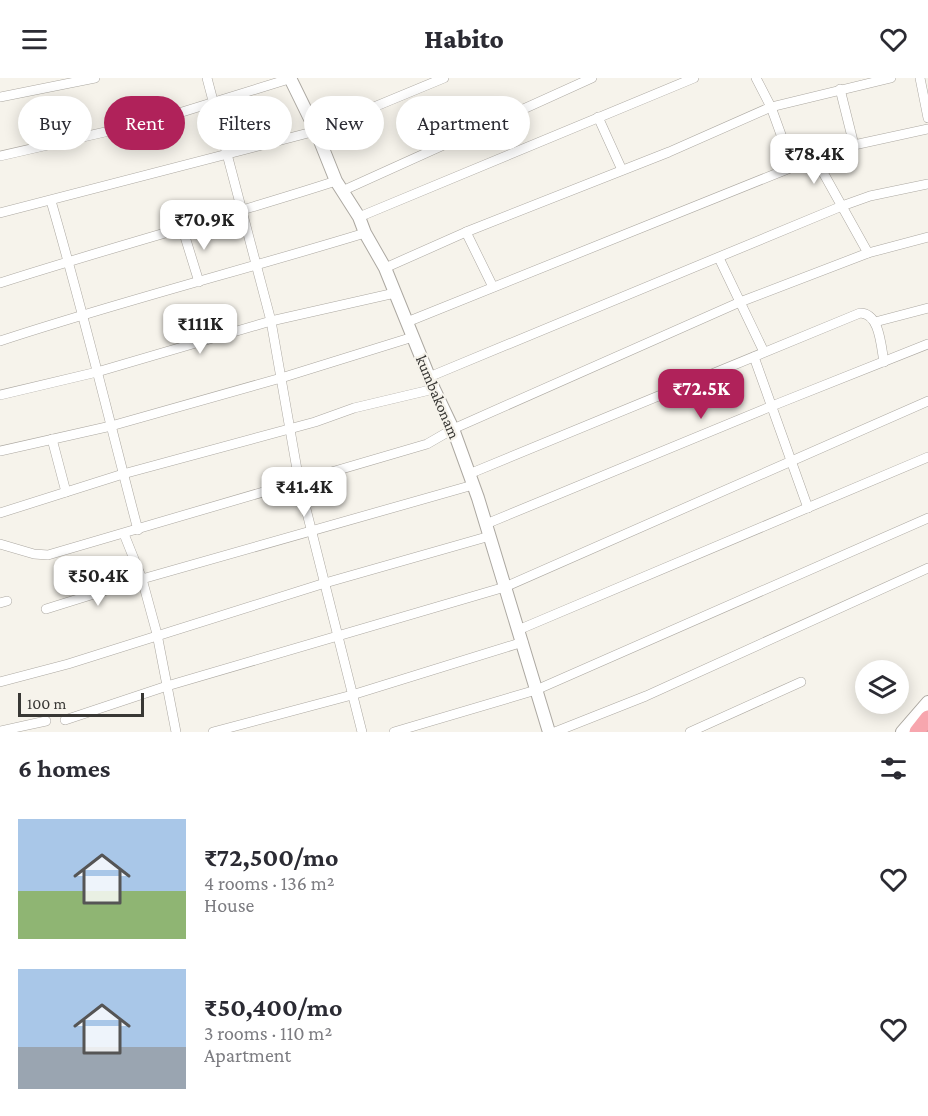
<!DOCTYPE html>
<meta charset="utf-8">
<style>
body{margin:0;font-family:"Crimson Pro",serif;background:#f2f2f3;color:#2b2b33;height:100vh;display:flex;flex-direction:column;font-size:22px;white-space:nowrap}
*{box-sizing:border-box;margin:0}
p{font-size:20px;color:#7c7c81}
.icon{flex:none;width:33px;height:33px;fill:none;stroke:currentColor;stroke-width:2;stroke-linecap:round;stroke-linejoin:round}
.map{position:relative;height:654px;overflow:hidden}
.sheet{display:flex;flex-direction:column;background:#fff;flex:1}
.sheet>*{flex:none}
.hud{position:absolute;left:18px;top:18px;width:600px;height:54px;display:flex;gap:12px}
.tools{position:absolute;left:855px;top:582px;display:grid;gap:12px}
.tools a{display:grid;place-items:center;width:54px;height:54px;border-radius:50%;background:#fff;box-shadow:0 3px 15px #0003;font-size:30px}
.scale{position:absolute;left:18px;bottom:15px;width:126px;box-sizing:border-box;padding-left:6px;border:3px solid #383734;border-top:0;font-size:16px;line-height:21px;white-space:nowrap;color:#383734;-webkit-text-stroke:4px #f6f3eb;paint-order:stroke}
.price{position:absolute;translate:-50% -51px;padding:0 14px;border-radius:12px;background:#fff;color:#222;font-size:20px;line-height:39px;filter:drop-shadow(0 2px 3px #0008)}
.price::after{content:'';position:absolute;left:50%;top:36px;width:18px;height:14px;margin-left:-9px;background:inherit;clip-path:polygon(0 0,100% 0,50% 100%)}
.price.active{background:#b0225a;color:#fff}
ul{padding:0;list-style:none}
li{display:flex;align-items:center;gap:18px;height:150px;padding:0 18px}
li span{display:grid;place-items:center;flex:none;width:168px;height:120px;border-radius:0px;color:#555}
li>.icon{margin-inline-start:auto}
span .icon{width:72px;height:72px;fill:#fffc;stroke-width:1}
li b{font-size:26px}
h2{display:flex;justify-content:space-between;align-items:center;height:72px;padding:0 18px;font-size:26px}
.chip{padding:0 21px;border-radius:27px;background:#fff;box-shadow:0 3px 15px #0003;font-size:21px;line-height:54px}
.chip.active{background:#b0225a;color:#fff}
header{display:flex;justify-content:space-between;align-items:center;height:78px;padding:0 18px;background:#fff;font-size:27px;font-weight:800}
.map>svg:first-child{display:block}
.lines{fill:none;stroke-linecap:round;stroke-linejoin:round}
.minor-casing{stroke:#aca8a1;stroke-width:10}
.tertiary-casing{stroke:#aca8a1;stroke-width:14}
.trunk-casing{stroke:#b37076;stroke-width:16}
.minor{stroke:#fff;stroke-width:9}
.tertiary{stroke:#fff;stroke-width:12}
.trunk{stroke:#f7a6ae;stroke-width:15}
.labels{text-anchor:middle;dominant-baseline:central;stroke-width:4.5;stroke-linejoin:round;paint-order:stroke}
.street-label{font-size:16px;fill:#383734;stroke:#f6f3eb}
</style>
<header><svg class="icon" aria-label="menu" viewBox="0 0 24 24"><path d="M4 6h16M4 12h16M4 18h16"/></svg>Habito<svg class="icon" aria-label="heart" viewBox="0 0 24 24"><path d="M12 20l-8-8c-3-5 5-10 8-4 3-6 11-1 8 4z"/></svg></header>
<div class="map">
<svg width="928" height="654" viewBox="0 0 928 654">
<rect width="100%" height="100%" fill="#f6f3eb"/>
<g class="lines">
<defs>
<g id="minor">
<polyline points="207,0 271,243 299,403 362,654"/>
<polyline points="756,0 771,29 792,87"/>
<polyline points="920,0 928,40"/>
<polyline points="840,11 854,67"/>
<polyline points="0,19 95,0"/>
<polyline points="598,39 622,92"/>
<polyline points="928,51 854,67 815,80 868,175 928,159"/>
<polyline points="0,78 153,43 292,0"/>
<polyline points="342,113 592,0"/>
<path d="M51 123C83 232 109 342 138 452"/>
<polyline points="0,135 316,53 444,0"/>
<polyline points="359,139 694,0"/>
<polyline points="182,149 199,204"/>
<polyline points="466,154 493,209"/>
<polyline points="719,180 764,274"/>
<polyline points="385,190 466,154 669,74 771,29 891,0"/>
<path d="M0 205C112 169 225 139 336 103"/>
<polyline points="407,244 815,80"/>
<polyline points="875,244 928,230"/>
<path d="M0 263C121 223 244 192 365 155"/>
<polyline points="754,279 808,430"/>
<polyline points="429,299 842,128 870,118 928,106"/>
<polyline points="0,317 97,294 271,243 395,215"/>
<polyline points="52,361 66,414"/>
<polyline points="0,373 111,348 281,300 413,259"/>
<path d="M469 396 860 235C880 235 881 269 884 284"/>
<polyline points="0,435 123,396 315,344 354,330 434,311"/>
<polyline points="486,446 772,328 928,266"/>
<polyline points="124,456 142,501 157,556 176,654"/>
<polyline points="0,466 34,476 48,477 427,366 453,351 740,224 868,175"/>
<polyline points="0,525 7,523"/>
<polyline points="46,531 142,501 473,407"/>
<polyline points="518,552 928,379"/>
<polyline points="0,604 68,586 325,505 490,458"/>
<polyline points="65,642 167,608 505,509 928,323"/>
<polyline points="0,653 46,643"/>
<polyline points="213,654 352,617 523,564"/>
<polyline points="394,654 536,612 928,440"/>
<polyline points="555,654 646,618 928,490"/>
<polyline points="690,654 801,604"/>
</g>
<g id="tertiary">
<polyline points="290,0 316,53 336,103 359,139 365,155 385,190 434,311 453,351 478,420 549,654"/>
<polyline points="902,654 928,624"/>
</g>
<polyline id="trunk" points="917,654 928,640"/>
</defs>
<!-- minor casing -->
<use href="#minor" class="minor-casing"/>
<!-- tertiary casing -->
<use href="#tertiary" class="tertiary-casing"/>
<!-- trunk casing -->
<use href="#trunk" class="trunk-casing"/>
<!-- minor -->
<use href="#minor" class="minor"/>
<!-- tertiary -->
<use href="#tertiary" class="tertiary"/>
<!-- trunk -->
<use href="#trunk" class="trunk"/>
</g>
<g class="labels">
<!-- street labels -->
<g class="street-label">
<text transform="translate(438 319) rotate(67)">kumbakonam</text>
</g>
</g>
</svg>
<div class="tools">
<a><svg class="icon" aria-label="layers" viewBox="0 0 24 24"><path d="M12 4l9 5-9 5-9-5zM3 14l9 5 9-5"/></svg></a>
</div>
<div class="scale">100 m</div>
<b class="price" style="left:814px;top:107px">₹78.4K</b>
<b class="price" style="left:204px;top:173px">₹70.9K</b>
<b class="price" style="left:200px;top:277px">₹111K</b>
<b class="price active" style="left:701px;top:342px">₹72.5K</b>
<b class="price" style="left:304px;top:440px">₹41.4K</b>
<b class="price" style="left:98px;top:529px">₹50.4K</b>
<div class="hud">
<a class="chip">Buy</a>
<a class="chip active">Rent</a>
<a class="chip">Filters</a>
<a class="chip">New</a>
<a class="chip">Apartment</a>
</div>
</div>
<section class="sheet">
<h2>6 homes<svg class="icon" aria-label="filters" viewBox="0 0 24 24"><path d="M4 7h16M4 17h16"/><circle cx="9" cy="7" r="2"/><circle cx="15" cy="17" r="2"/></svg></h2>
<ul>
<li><span style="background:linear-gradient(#a9c7e8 60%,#8fb573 0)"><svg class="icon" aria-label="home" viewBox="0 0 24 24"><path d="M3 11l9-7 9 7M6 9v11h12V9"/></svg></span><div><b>₹72,500/mo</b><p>4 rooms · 136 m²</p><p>House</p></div><svg class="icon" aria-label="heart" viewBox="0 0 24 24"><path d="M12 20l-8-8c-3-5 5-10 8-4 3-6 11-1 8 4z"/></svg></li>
<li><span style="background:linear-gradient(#a9c7e8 65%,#9aa5b1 0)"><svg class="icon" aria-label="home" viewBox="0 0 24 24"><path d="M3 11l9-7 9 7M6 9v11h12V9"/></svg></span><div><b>₹50,400/mo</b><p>3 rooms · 110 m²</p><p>Apartment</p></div><svg class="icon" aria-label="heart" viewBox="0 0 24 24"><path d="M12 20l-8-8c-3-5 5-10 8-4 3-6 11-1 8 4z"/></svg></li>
</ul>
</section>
